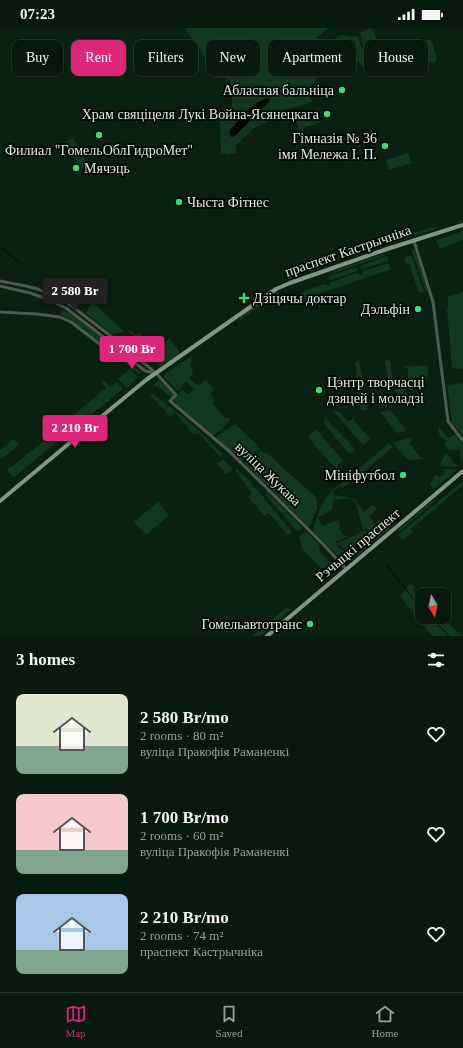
<!DOCTYPE html>
<meta charset="utf-8">
<style>
body{margin:0;font-family:"Times New Roman",serif;background:#16261b;color:#f1f3f6;height:100vh;display:flex;flex-direction:column;font-size:15px;white-space:nowrap}
*{box-sizing:border-box;margin:0}
p{font-size:13px;color:#98a09d}
.icon{flex:none;width:22px;height:22px;fill:none;stroke:currentColor;stroke-width:2;stroke-linecap:round;stroke-linejoin:round}
.map{position:relative;height:608px;overflow:hidden}
.details{display:flex;flex-direction:column;background:#08190d;flex:1}
.details>*{flex:none}
.banner{position:absolute;left:12px;top:12px;width:439px;height:36px;display:flex;gap:8px}
.needle{width:26px;rotate:171deg}
.tools{position:absolute;left:415px;top:560px;display:grid;gap:8px}
.tools a{display:grid;place-items:center;width:36px;height:36px;border-radius:8px;background:#08190d;box-shadow:0 1px 3px #0004,0 0 0 1px #29382e;font-size:20px}
.price{position:absolute;translate:-50% -34px;padding:0 9px;border-radius:4px;background:#db2777;color:#fff;font-size:13px;line-height:26px;filter:drop-shadow(0 1px 2px #0008)}
.price::after{content:'';position:absolute;left:50%;top:24px;width:12px;height:9px;margin-left:-6px;background:inherit;clip-path:polygon(0 0,100% 0,50% 100%)}
.price.on{background:#222;color:#fff}
ul{padding:0;list-style:none}
li{display:flex;align-items:center;gap:12px;height:100px;padding:0 16px}
li span{display:grid;place-items:center;flex:none;width:112px;height:80px;border-radius:8px;color:#555}
li>.icon{margin-inline-start:auto}
span .icon{width:48px;height:48px;fill:#fffc;stroke-width:1}
li b{font-size:17px}
h2{display:flex;justify-content:space-between;align-items:center;height:48px;padding:0 16px;font-size:17px}
.tag{padding:0 14px;border-radius:8px;background:#08190d;box-shadow:0 1px 3px #0004,0 0 0 1px #29382e;font-size:14px;line-height:36px}
.tag.on{background:#db2777;color:#fff}
.status{display:flex;justify-content:space-between;align-items:center;height:28px;padding:0 20px;background:#08190d;direction:ltr}
.status svg{height:11px;fill:currentColor}
.tab-bar{display:flex;justify-content:space-around;align-items:center;height:56px;border-top:1px solid #29382e;background:#08190d;font-size:11px;color:#98a09d}
.tab-bar a{display:grid;justify-items:center;gap:2px}
.tab-bar .on{color:#db2777}
.map>svg:first-child{display:block}
.green{fill:#12391f}
.water{fill:#000900}
.lines{fill:none;stroke-linecap:round;stroke-linejoin:round}
.stream{stroke:#000900;stroke-width:1}
.minor{stroke:#4e5951;stroke-width:3}
.major{stroke:#819786;stroke-width:4}
.poi-dot{fill:#44d77a;stroke:#020803;stroke-width:1.5}
.labels{text-anchor:middle;dominant-baseline:central;stroke-width:3.5;stroke-linejoin:round;paint-order:stroke}
.poi-label{font-size:14px;fill:#dfede2;stroke:#020803;text-anchor:end}
.street-label{font-size:14px;fill:#dfede2;stroke:#020803}
</style>
<div class="status"><b>07:23</b><svg viewBox="0 0 49 12"><path d="M0 12V9h3v3zM5 12V6h3v6zM10 12V3h3v9zM15 12V0h3v12zM26 1h20v11H26zM47 4h2v5h-2z"/></svg></div>
<div class="map">
<svg width="463" height="608" viewBox="0 0 463 608">
<rect width="100%" height="100%" fill="#0a2111"/>
<!-- green -->
<g class="green">
<path d="M185 0H328L317 9 318 11C322 34 324 45 307 63L312 73 310 75 285 82 278 88 269 91 266 95 254 100 235 118 237 124 228 127 224 125 221 126 220 94 222 91 228 87 229 88 230 87V86L232 84V61L229 53 225 50H217L213 49 206 31Z"/>
<path d="M370 0C376 4 374 8 378 12 382 14 385 15 387 18V23C385 24 383 25 381 27 377 32 376 38 368 32L360 6 361 4Z"/>
<path d="M342 7 358 9 366 33 365 38H362C361 37 360 36 359 34 355 31 349 34 345 33L346 30C351 28 364 29 355 19 338 14 343 35 331 42L329 41V36L335 27C333 17 330 10 342 7Z"/>
<path d="M425 12H430L432 14 437 31 434 35C421 35 428 28 424 22 423 20 421 18 420 16L421 14Z"/>
<path d="M411 18 412 20C413 23 409 30 407 32L399 35 394 32C392 22 402 20 411 18Z"/>
<polygon points="318,85 321,94 299,102 296,92"/>
<polygon points="72,111 74,111 88,137 81,141 65,116 65,114"/>
<polygon points="408,125 412,135 389,142 386,132"/>
<polygon points="435,198 436,201 395,214 394,211"/>
<polygon points="463,203 463,212 440,221 436,212"/>
<polygon points="414,220 427,257 428,260 426,264 411,221"/>
<polygon points="383,226 386,227 334,245 333,243"/>
<polygon points="411,227 424,264 419,265 409,235 406,236 404,230"/>
<polygon points="387,228 388,233 362,241 360,238"/>
<path d="M389 235 391 241 301 272C301 271 300 270 300 268 300 262 319 258 325 256L326 257 329 258 332 254 357 245 358 246 361 247 363 245V243Z"/>
<polygon points="357,239 358,241 357,243 331,252 328,250 327,249"/>
<polygon points="277,264 278,265 240,292 240,288"/>
<polygon points="463,264 463,341 452,340 447,280 448,280 448,269"/>
<polygon points="92,272 102,283 125,304 112,306 86,285 89,280"/>
<polygon points="63,282 75,289 104,312 104,314 102,316 101,315 70,292 60,286"/>
<polygon points="130,302 135,307 139,305 146,311 150,312 148,316 154,320 156,319 160,322 169,310 179,323 179,326 160,339 145,326 144,317 128,303"/>
<polygon points="123,309 128,311 134,315 130,318 135,323 139,321 139,319 140,320 141,325 139,327 137,327 120,313 121,310"/>
<polygon points="107,316 108,316 141,344 139,346 105,319 106,317"/>
<path d="M191 328 192 332 190 337C194 343 194 345 189 350L195 356 200 357 206 352 214 362 210 366 215 371 213 373V376L225 390H230V391L229 395 214 407H211L195 392 177 377 174 371 182 362 189 367 194 361 186 353 178 363 164 350V347Z"/>
<polygon points="390,332 393,357 389,358 385,333"/>
<polygon points="355,334 359,334 364,359 359,360 358,359 359,357 361,356 360,349 357,349"/>
<polygon points="428,337 428,346 427,347 427,351 425,351 424,348 418,349 419,351 416,351 417,353 408,354 408,340 405,340 405,339"/>
<polygon points="130,341 138,349 127,360 118,351"/>
<polygon points="104,352 110,359 117,354 123,361 77,398 70,390 106,360 102,354"/>
<polygon points="159,352 174,367 172,370 157,358 156,359 153,357"/>
<polygon points="463,355 463,408 452,394 447,357"/>
<polygon points="404,359 409,377 408,378 404,373 402,375 399,368 395,362 396,361"/>
<polygon points="358,363 362,363 365,367 368,369 366,373 368,375 367,382 361,382 358,372 360,370 357,365"/>
<path d="M152 365C167 378 184 388 198 402 207 410 214 419 223 426L220 429 198 404 193 406 175 385 170 388 150 367Z"/>
<polygon points="390,382 407,403 397,405 380,384"/>
<polygon points="336,383 340,384 348,393 353,391 370,411 363,417 334,384"/>
<polygon points="326,391 353,419 355,424 350,425 347,423 324,396 324,392"/>
<polygon points="68,394 74,400 14,449 7,442"/>
<polygon points="235,396 256,416 257,419 260,422 242,433 217,411 217,408"/>
<polygon points="439,399 448,410 455,406 463,417 462,439 460,423 458,422 449,422 445,417 446,412 440,408 438,401"/>
<polygon points="316,401 343,433 335,440 308,409"/>
<polygon points="410,409 412,412 409,415 422,431 408,432 393,415"/>
<polygon points="14,411 19,417 1,431 0,430 0,422"/>
<polygon points="389,415 393,419 359,448 355,444"/>
<polygon points="261,423 264,425 267,425 292,448 317,470 317,481 310,498 307,498 247,438 245,435 247,432"/>
<polygon points="446,425 458,439 439,438"/>
<polygon points="223,431 233,441 226,446 217,436"/>
<polygon points="237,441 250,453 292,504 288,507 269,485 265,488 248,469 252,465 235,443"/>
<polygon points="444,441 457,442 434,461 430,457 435,447 439,449 443,447 445,444"/>
<path d="M351 447 354 451 344 459 340 458 334 463 333 467 347 469 355 472 364 484 373 477 377 481 369 488 375 497 384 490 387 493 372 505 366 500 363 502 356 475 349 470 333 472 332 482 318 489 322 498 338 492 340 498 339 501 346 509 336 513V515L341 514 365 502 369 506 348 523 339 517 337 515 338 519 349 527 342 532 313 503C316 491 320 476 329 466 336 459 344 453 351 447Z"/>
<polygon points="463,453 463,457 411,501 413,504 403,512 398,507"/>
<polygon points="267,464 302,499 302,501 297,503 266,468"/>
<polygon points="442,467 399,504 398,502 432,473 438,470"/>
<polygon points="158,474 169,487 146,507 134,494"/>
<polygon points="387,497 389,499 389,501 349,534 346,534 344,533"/>
<polygon points="307,504 319,516 320,524 331,535 325,540 321,540 302,520 299,508"/>
<polygon points="410,556 415,560 413,563 422,570 420,573 422,575 422,589 440,589 463,608 432,608 400,568"/>
<polygon points="287,579 290,582 284,587 284,588 261,608 252,608"/>
</g>
<!-- water -->
<path class="water" d="M268 70 270 71 269 74 236 107 232 109 230 108 229 105 230 102C242 89 251 75 268 70Z"/>
<g class="lines">
<!-- stream -->
<g class="stream">
<polyline points="0,219 20,235"/>
<polyline points="386,536 414,572 422,581"/>
<polyline points="430,589 449,608"/>
</g>
<!-- minor -->
<g class="minor">
<polyline points="414,213 433,274 448,393 463,413"/>
<polyline points="0,253 26,258 38,261 69,276 112,309 156,345 176,367 170,373 229,423 323,516 346,541"/>
<polyline points="0,258 30,265 47,271 66,280 97,304 145,343 154,345"/>
<polyline points="0,284 37,286 60,289 71,294 102,318 107,312"/>
</g>
<!-- major -->
<g class="major">
<polyline points="0,473 84,403 146,352 276,261 290,255 387,221 463,197"/>
<polyline points="267,608 463,443"/>
</g>
</g>
<!-- markers -->
<g class="poi-dot">
<circle cx="342" cy="62" r="4"/>
<circle cx="327" cy="86" r="4"/>
<circle cx="99" cy="107" r="4"/>
<circle cx="385" cy="118" r="4"/>
<circle cx="76" cy="140" r="4"/>
<circle cx="179" cy="174" r="4"/>
<path d="M242 264h4v4h4v4h-4v4h-4v-4h-4v-4h4z"/>
<circle cx="418" cy="281" r="4"/>
<circle cx="319" cy="362" r="4"/>
<circle cx="403" cy="447" r="4"/>
<circle cx="310" cy="596" r="4"/>
</g>
<g class="labels">
<!-- poi labels -->
<g class="poi-label">
<text x="334" y="62">Абласная бальніца</text>
<text x="319" y="86">Храм свяціцеля Лукі Война-Ясянецкага</text>
<text x="377" y="110">Гімназія № 36<tspan x="377" dy="16">імя Мележа І. П.</tspan></text>
<text x="99" y="122" text-anchor="middle">Филиал "ГомельОблГидроМет"</text>
<text x="84" y="140" text-anchor="start">Мячэць</text>
<text x="187" y="174" text-anchor="start">Чыста Фітнес</text>
<text x="253" y="270" text-anchor="start">Дзіцячы доктар</text>
<text x="410" y="281">Дэльфін</text>
<text x="327" y="354" text-anchor="start">Цэнтр творчасці<tspan x="327" dy="16">дзяцей і моладзі</tspan></text>
<text x="395" y="447">Мініфутбол</text>
<text x="302" y="596">Гомельавтотранс</text>
</g>
<!-- street labels -->
<g class="street-label">
<text transform="translate(348 223) rotate(-19)">праспект Кастрычніка</text>
<text transform="translate(268 446) rotate(44)">вуліца Жукава</text>
<text transform="translate(358 517) rotate(-40)">Рэчыцкі праспект</text>
</g>
</g>
</svg>
<div class="tools">
<a><svg class="needle" viewBox="-14 -14 28 28"><path d="M0-13l5 13h-10z" fill="#e53935"/><path d="M0 13l5-13h-10z" fill="#98a09d"/></svg></a>
</div>
<b class="price on" style="left:75px;top:284px">2 580 Br</b>
<b class="price" style="left:132px;top:342px">1 700 Br</b>
<b class="price" style="left:75px;top:421px">2 210 Br</b>
<div class="banner">
<a class="tag">Buy</a>
<a class="tag on">Rent</a>
<a class="tag">Filters</a>
<a class="tag">New</a>
<a class="tag">Apartment</a>
<a class="tag">House</a>
</div>
</div>
<section class="details">
<h2>3 homes<svg class="icon" aria-label="filters" viewBox="0 0 24 24"><path d="M4 7h16M4 17h16"/><circle cx="9" cy="7" r="2"/><circle cx="15" cy="17" r="2"/></svg></h2>
<ul>
<li><span style="background:linear-gradient(#dfe7d0 65%,#7fa58c 0)"><svg class="icon" aria-label="home" viewBox="0 0 24 24"><path d="M3 11l9-7 9 7M6 9v11h12V9"/></svg></span><div><b>2 580 Br/mo</b><p>2 rooms · 80 m²</p><p>вуліца Пракофія Раманенкі</p></div><svg class="icon" aria-label="heart" viewBox="0 0 24 24"><path d="M12 20l-8-8c-3-5 5-10 8-4 3-6 11-1 8 4z"/></svg></li>
<li><span style="background:linear-gradient(#f6c9c9 70%,#7fa58c 0)"><svg class="icon" aria-label="home" viewBox="0 0 24 24"><path d="M3 11l9-7 9 7M6 9v11h12V9"/></svg></span><div><b>1 700 Br/mo</b><p>2 rooms · 60 m²</p><p>вуліца Пракофія Раманенкі</p></div><svg class="icon" aria-label="heart" viewBox="0 0 24 24"><path d="M12 20l-8-8c-3-5 5-10 8-4 3-6 11-1 8 4z"/></svg></li>
<li><span style="background:linear-gradient(#a9c7e8 70%,#7fa58c 0)"><svg class="icon" aria-label="home" viewBox="0 0 24 24"><path d="M3 11l9-7 9 7M6 9v11h12V9"/></svg></span><div><b>2 210 Br/mo</b><p>2 rooms · 74 m²</p><p>праспект Кастрычніка</p></div><svg class="icon" aria-label="heart" viewBox="0 0 24 24"><path d="M12 20l-8-8c-3-5 5-10 8-4 3-6 11-1 8 4z"/></svg></li>
</ul>
</section>
<nav class="tab-bar">
<a class="on"><svg class="icon" aria-label="map" viewBox="0 0 24 24"><path d="M3 6l6-2 6 2 6-2v14l-6 2-6-2-6 2zM9 4v14M15 6v14"/></svg>Map</a>
<a><svg class="icon" aria-label="saved" viewBox="0 0 24 24"><path d="M7 4h10v16l-5-4-5 4z"/></svg>Saved</a>
<a><svg class="icon" aria-label="home" viewBox="0 0 24 24"><path d="M3 11l9-7 9 7M6 9v11h12V9"/></svg>Home</a>
</nav>
